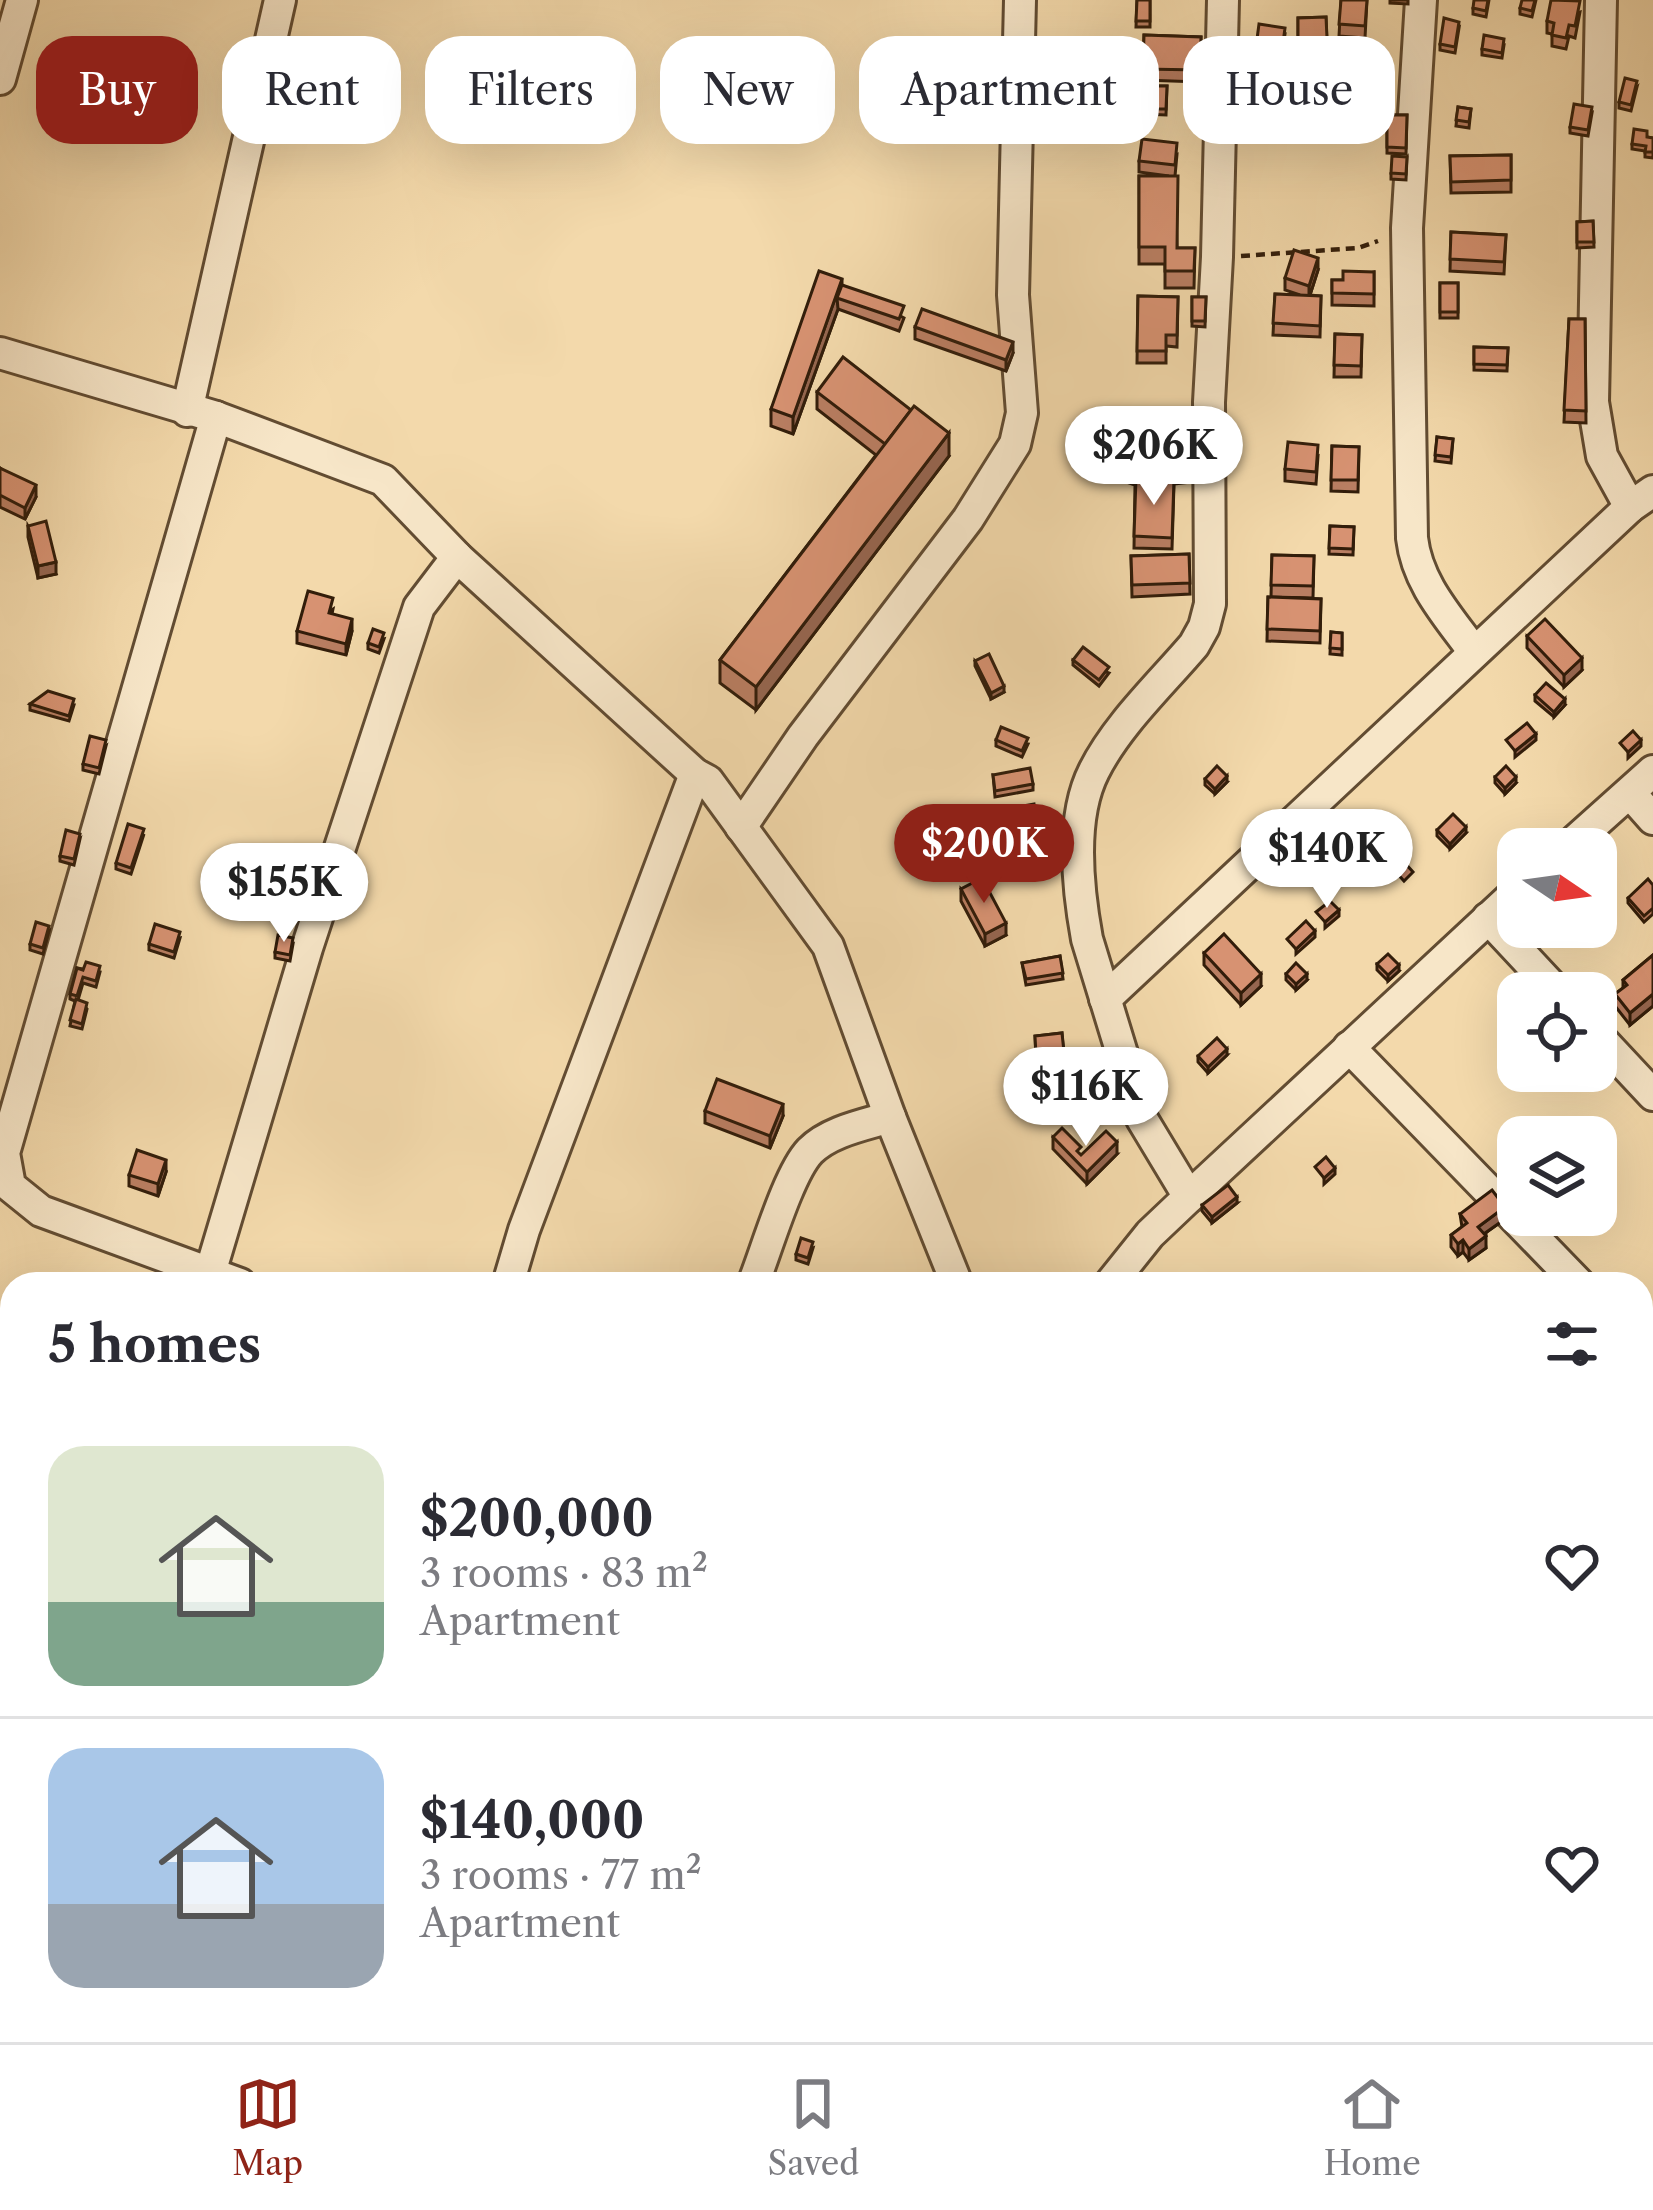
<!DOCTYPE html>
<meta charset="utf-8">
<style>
body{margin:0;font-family:"Libre Caslon Text",serif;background:#f7f7f7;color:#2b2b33;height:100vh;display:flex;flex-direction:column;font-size:45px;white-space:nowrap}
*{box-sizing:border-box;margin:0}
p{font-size:39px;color:#7c7c81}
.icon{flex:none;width:66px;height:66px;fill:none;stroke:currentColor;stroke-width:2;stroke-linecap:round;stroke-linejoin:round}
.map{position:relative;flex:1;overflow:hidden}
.details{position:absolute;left:0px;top:1272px;width:1653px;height:771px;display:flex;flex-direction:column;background:#fff;border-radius:36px 36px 0 0;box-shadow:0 12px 48px #0002}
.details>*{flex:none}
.banner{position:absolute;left:36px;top:36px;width:1581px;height:108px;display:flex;gap:24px}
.needle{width:78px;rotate:103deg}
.fabs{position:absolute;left:1497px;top:828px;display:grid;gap:24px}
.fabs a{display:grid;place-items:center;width:120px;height:120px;border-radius:24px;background:#fff;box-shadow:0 12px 48px #0002;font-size:60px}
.price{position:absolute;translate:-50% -102px;padding:0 27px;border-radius:42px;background:#fff;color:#222;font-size:39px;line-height:78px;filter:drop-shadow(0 3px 6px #0008)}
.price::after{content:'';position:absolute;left:50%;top:72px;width:36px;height:27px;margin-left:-18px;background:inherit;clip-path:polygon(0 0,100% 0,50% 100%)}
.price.selected{background:#8f2418;color:#fff}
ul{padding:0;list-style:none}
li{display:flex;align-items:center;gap:36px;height:300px;padding:0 48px}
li+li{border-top:3px solid #e1e1e2}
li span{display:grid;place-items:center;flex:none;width:336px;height:240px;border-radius:36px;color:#555}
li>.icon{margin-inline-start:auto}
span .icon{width:144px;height:144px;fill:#fffc;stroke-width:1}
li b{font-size:51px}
h2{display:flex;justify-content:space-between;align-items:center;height:144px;padding:0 48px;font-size:51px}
.pill{padding:0 42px;border-radius:36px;background:#fff;box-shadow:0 12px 48px #0002;font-size:42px;line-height:108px}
.pill.selected{background:#8f2418;color:#fff}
.dock{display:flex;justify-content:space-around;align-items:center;height:168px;border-top:3px solid #e1e1e2;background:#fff;font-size:33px;color:#7c7c81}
.dock a{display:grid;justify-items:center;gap:6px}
.dock .selected{color:#8f2418}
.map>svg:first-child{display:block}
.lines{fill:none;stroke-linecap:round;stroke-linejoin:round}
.street-casing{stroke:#624c32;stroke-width:36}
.path{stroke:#321d0a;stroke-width:4.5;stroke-dasharray:9 6;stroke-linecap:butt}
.street{stroke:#f7e6c8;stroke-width:30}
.wall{fill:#b97e62;stroke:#321d0a;stroke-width:3}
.shaded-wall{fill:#966650;stroke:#321d0a;stroke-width:3}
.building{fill:#d79272;stroke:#321d0a;stroke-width:3}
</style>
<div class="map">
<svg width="1653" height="2042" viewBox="0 0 1653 2042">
<rect width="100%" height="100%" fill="#f3d9ab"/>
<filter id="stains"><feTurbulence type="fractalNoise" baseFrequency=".00167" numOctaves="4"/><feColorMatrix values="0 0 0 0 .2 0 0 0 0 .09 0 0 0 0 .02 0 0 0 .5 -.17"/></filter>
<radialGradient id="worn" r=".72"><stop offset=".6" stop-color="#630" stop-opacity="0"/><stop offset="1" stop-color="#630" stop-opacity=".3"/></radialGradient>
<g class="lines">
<defs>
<g id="street">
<path d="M1421 0 1407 228 1412 538C1417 583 1448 616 1474 652"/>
<polyline points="1601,0 1593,402 1602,456 1630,507"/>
<polyline points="0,79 22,0"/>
<polyline points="0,353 216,417 383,480 457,557 695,774 708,781 828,946 890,1117 957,1284"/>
<polyline points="187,411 280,0"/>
<polyline points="216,417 4,1153 10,1186 41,1211 240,1284"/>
<polyline points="1630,793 1653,819"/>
<polyline points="741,827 803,736 968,519 1015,444 1022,413 1013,295 1020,0"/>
<polyline points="1566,849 1653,771"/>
<polyline points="1488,918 1558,993"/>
<polyline points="1105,999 1630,507 1653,491"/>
<polyline points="1596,1034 1653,1095"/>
<polyline points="1349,1047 1579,1284"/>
<path d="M1189 1197 1142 1119 1087 939C1078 890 1070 818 1094 771 1117 725 1160 685 1194 645L1204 627 1210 604 1209 402 1217 257 1223 0"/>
<polyline points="210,1273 307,948 419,607 457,557"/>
<polyline points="508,1284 524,1230 695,774"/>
<path d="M753 1284C766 1252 788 1174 810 1151 830 1131 864 1125 890 1117"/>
<polyline points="1110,1284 1150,1234 1189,1197 1518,891"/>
<polyline points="0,1474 12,1479"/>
<polyline points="1641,1599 1653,1603"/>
<polyline points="1641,2028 1653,2032"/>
<polyline points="280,2042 284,2031"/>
<polyline points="516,2042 519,2031"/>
</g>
</defs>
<!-- street casing -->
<use href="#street" class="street-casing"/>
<!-- path -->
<polyline class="path" points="1241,256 1358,248 1378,241"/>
<!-- street -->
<use href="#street" class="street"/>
</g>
<!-- wall -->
<g class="wall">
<polygon points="1137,0 1150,0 1150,27 1136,27"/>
<polygon points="1341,0 1367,0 1365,38 1339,36"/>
<polygon points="1390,0 1408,0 1408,4 1390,3"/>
<polygon points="1489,0 1486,17 1473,14 1473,8"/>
<polygon points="1536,0 1532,17 1520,14 1520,8"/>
<polygon points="1580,12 1575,38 1569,36 1566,49 1552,46 1552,34 1547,33 1547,21"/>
<polygon points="1326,17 1327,44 1298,44 1298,18"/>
<polygon points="1459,28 1455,53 1440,50 1440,44"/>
<polygon points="1285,34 1283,49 1257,45 1257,39"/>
<polygon points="1144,35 1201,37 1200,82 1143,80"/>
<polygon points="1504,45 1502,58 1482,55 1482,49"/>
<polygon points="1255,77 1273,79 1271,112 1252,111"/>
<polygon points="1142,86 1167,86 1166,115 1142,114"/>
<polygon points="1637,87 1631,111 1619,108 1619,102"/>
<polygon points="1382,89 1381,122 1339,120 1339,109"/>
<polygon points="1458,107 1471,109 1469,128 1456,126"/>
<polygon points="1592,113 1588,136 1570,133 1570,127"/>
<polygon points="1387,115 1407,115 1406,154 1387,153"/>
<polygon points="1647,137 1653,138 1653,158 1645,157 1645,151 1632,149 1632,144"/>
<polygon points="1177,154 1175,176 1177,248 1195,248 1194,288 1165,288 1165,264 1139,264 1139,176 1169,176 1139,172 1139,161"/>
<polygon points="1511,155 1511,192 1451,193 1450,156"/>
<polygon points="1407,157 1406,180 1391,179 1391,173"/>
<polygon points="1593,221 1594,247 1577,248 1577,222"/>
<polygon points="1451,232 1506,235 1504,274 1450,271"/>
<polygon points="1318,270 1310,295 1321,296 1320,337 1273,335 1275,294 1300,295 1285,290 1285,278"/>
<polygon points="1374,272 1374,306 1332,305 1332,280 1343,280"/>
<rect x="1440" y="283" width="18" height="35"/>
<polygon points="842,285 904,318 899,331 838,309 793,434 771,426 771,409"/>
<polygon points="1138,296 1178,297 1177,347 1166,346 1166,363 1137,363"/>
<polygon points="1192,297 1206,297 1205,327 1192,326"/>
<polygon points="1569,319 1585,319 1586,423 1564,422"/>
<polygon points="915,327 1013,353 1006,371 915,339"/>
<polygon points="1335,334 1362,335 1361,377 1334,377"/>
<polygon points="1474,347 1508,348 1507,371 1474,370"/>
<polygon points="817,392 949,456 756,710 720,683 720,660 876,455 817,409"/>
<polygon points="1437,437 1453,439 1451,463 1435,461"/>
<polygon points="1154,441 1192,471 1192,482 1174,484 1172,549 1134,548 1135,485 1126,482 1126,476 1149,464 1144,478 1156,479"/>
<polygon points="1332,446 1359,447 1358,492 1331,491"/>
<polygon points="1318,456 1316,484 1285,481 1285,469"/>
<polygon points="0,468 36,497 25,519 0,507"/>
<polygon points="28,526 56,574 38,578 28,537"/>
<polygon points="1330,526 1354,527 1353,555 1329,554"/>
<polygon points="1189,554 1190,594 1132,597 1131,556"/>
<polygon points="1272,555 1314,556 1313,598 1271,597"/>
<polygon points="1268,597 1321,599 1320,643 1267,641"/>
<polygon points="333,609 332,614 352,631 346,655 297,643 297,631"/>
<polygon points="1331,632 1342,633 1342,655 1330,654"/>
<polygon points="1527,636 1582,670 1564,687 1527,648"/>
<polygon points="384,639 379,653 368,649 368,643"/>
<polygon points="1073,660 1109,673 1099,686 1073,665"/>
<polygon points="975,661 1004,692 991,699 975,666"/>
<polygon points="1535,695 1565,705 1554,717 1535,701"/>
<polygon points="30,704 74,705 69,721 30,710"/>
<polygon points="996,740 1028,744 1022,757 996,746"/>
<polygon points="106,746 99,774 83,770 83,764"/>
<polygon points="993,775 1033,784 1033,790 995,797"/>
<polygon points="1495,777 1516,783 1505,794 1495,783"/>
<polygon points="1205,779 1227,782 1215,794 1205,785"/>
<polygon points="996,811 1036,820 1036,826 999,832"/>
<polygon points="1437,830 1466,833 1450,849 1437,836"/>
<polygon points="144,834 131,874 116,869 116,863"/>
<polygon points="80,839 74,865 60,861 60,856"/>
<polygon points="1005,849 1045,858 1045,864 1008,870"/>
<polygon points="1378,858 1399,862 1388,873 1378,864"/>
<polygon points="1653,885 1653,914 1644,922 1628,903 1628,898"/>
<polygon points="961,889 1006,935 985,946 961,901"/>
<polygon points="49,931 43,954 30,950 30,944"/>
<polygon points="180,938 174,958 149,950 149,944"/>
<polygon points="293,944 290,961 275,958 275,952"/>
<polygon points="1204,953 1261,986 1241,1005 1204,965"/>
<polygon points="1653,955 1653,1006 1630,1025 1615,1006 1615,994 1623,988 1623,980"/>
<polygon points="1060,956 1063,979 1026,985 1022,963"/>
<polygon points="1377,964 1399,971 1388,981 1377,970"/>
<polygon points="77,968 100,972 96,987 83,983 78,1000 87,1009 82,1029 70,1026 75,1001 70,999 70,994"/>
<polygon points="1286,974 1307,980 1296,990 1286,980"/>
<polygon points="1062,1033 1064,1058 1036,1060 1035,1036"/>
<polygon points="1227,1055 1208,1073 1198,1062 1198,1056"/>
<polygon points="705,1111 783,1116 770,1148 705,1123"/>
<polygon points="1053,1137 1081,1155 1117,1154 1087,1184 1053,1149"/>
<polygon points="166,1172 158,1196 129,1186 129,1175"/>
<polygon points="1237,1203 1212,1223 1202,1211 1202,1205"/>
<polygon points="1460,1214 1505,1219 1484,1234 1486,1248 1469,1260 1463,1252 1458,1256 1451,1247 1451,1235 1462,1227"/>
<polygon points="813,1248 808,1264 796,1260 796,1254"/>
<polygon points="1641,1500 1653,1504 1653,1546 1641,1542"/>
</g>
<!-- shaded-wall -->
<g class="shaded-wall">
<polygon points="1318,258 1318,270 1309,298 1309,286"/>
<polygon points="842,279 842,296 837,298 838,309 793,434 793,417"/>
<polygon points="1013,342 1013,353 1006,371 1006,360"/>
<polygon points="949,433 949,456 756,710 756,687"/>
<polygon points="36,485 36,497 25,519 25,508"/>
<polygon points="56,562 56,574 38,578 38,566"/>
<polygon points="352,619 352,631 346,655 346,644"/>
<polygon points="1582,658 1582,670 1564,687 1564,675"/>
<polygon points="1004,686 1004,692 991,699 991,693"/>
<polygon points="1565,699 1565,705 1554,717 1554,712"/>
<polygon points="1536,734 1536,740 1515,757 1515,751"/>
<polygon points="1641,740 1641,746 1628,758 1628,752"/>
<polygon points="1227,776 1227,782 1215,794 1215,789"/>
<polygon points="1516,777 1516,783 1505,794 1505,788"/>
<polygon points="1466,827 1466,833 1450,849 1450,844"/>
<polygon points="1399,856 1399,862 1388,873 1388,868"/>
<polygon points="1339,910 1339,916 1325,928 1325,922"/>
<polygon points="1006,923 1006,935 985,946 985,934"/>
<polygon points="1315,931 1315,937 1296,954 1296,949"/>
<polygon points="1399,965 1399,971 1388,981 1388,975"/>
<polygon points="1261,974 1261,986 1241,1005 1241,993"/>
<polygon points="1307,974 1307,980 1296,990 1296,984"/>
<polygon points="1653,994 1653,1006 1630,1025 1630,1013"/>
<polygon points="1227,1049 1227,1055 1208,1073 1208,1067"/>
<polygon points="783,1104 783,1116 770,1148 770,1136"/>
<polygon points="1117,1142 1117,1154 1087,1184 1087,1172"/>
<polygon points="166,1160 166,1172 158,1196 158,1184"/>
<polygon points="1335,1168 1335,1174 1324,1184 1324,1178"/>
<polygon points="1237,1197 1237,1203 1212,1223 1212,1217"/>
<polygon points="1505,1207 1505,1219 1478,1238 1478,1227"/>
<polygon points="1486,1236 1486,1248 1469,1260 1469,1249"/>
<polygon points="1463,1240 1463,1252 1458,1256 1458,1244"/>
<polygon points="791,2031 797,2031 797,2034 783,2040 783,2035"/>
</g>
<!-- building -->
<g class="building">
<polygon points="1137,0 1150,0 1150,21 1136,21"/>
<polygon points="1341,0 1367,0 1365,26 1339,24"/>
<polygon points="1474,0 1488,0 1486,11 1473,8"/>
<polygon points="1522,0 1535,0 1532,11 1520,8"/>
<polygon points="1551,0 1580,1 1575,26 1569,25 1566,38 1552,35 1554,23 1547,21"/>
<polygon points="1326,17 1327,38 1298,38 1298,18"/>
<polygon points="1444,18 1459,22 1455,47 1440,44"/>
<polygon points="1259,24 1285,28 1283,43 1257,39"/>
<polygon points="1144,35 1201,37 1200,70 1143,69"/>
<polygon points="1484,35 1504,39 1502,53 1482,49"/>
<polygon points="1255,77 1273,79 1271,107 1252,105"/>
<polygon points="1625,78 1637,81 1631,105 1619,102"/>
<polygon points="1142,86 1167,86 1166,109 1142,109"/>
<polygon points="1339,88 1382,89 1381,110 1339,109"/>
<polygon points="1574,104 1592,107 1588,130 1570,127"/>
<polygon points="1458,107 1471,109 1469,122 1456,120"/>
<polygon points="1387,115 1407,115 1406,148 1387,147"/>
<polygon points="1634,129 1647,131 1647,137 1653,138 1653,152 1645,152 1646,146 1632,144"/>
<polygon points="1142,139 1177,143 1175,165 1139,161"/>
<polygon points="1511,155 1511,180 1451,182 1450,156"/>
<polygon points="1392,156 1407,157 1406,174 1391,173"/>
<polygon points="1139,176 1178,176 1177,248 1195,248 1194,271 1165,271 1165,247 1139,247"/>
<polygon points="1593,221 1594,242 1577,242 1577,222"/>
<polygon points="1451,232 1506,235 1504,262 1450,259"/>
<polygon points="1294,250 1318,258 1309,286 1285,278"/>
<polygon points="819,271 842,279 793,417 771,409"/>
<polygon points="1343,271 1374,272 1374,294 1332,293 1332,280 1343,280"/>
<rect x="1440" y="283" width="18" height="29"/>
<polygon points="842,285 904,306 899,319 837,298"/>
<polygon points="1275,294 1321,296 1320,326 1273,323"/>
<polygon points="1138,296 1178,297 1177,335 1166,335 1166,351 1137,351"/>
<polygon points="1192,297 1206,297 1205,321 1192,321"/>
<polygon points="922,309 1013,342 1006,360 915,327"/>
<polygon points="1569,319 1585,319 1586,411 1564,410"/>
<polygon points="1335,334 1362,335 1361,366 1334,365"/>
<polygon points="1474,347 1508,348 1507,365 1474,364"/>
<polygon points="843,357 911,410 885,444 817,392"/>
<polygon points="914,406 949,433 756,687 720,660"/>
<polygon points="1437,437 1453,439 1451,457 1435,455"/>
<polygon points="1189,438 1192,471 1157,474 1154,441"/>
<polygon points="1288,442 1318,445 1316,472 1285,469"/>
<polygon points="1332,446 1359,447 1358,480 1331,480"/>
<polygon points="1134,454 1149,458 1143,478 1136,479 1126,476"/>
<polygon points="0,468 36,485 25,508 0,495"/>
<polygon points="1136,478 1174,479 1172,538 1134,536"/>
<polygon points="46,521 56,562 38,566 28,526"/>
<polygon points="1330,526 1354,527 1353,549 1329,548"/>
<polygon points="1189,554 1190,583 1132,585 1131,556"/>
<polygon points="1272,555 1314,556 1313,586 1271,585"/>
<polygon points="308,591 333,598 329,613 352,619 346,644 297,631"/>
<polygon points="1268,597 1321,599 1320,631 1267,629"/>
<polygon points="1545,619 1582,658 1564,675 1527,636"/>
<polygon points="373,629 384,633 379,647 368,643"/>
<polygon points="1331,632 1342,633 1342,649 1330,648"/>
<polygon points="1083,647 1109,667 1099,680 1073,660"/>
<polygon points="989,654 1004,686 991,693 975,661"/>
<polygon points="1546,683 1565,699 1554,712 1535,695"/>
<polygon points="48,691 74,699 69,716 30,704"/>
<polygon points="1527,723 1536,734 1515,751 1506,740"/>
<polygon points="1001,727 1028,738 1022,751 996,740"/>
<polygon points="1633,731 1641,740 1628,752 1620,743"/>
<polygon points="90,736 106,740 99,768 83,764"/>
<polygon points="1217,766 1227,776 1215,789 1205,779"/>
<polygon points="1506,766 1516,777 1505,788 1495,777"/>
<polygon points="1030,768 1033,784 995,791 993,775"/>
<polygon points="1034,804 1036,820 999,827 996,811"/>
<polygon points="1453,814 1466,827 1450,844 1437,830"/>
<polygon points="128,824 144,829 131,868 116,863"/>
<polygon points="66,830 80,834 74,859 60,856"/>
<polygon points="1042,842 1045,858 1008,864 1005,849"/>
<polygon points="1389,846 1399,856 1388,868 1378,858"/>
<polygon points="1404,862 1413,872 1404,881 1395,871"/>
<polygon points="982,878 1006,923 985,934 961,889"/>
<polygon points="1648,879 1653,885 1653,908 1644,916 1628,898"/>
<polygon points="1330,901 1339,910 1325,922 1316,912"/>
<polygon points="1306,921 1315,931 1296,949 1287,939"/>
<polygon points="36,922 49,926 43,948 30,944"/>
<polygon points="155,924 180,932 174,952 149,944"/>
<polygon points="1224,934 1261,974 1241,993 1204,953"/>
<polygon points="278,935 293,938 290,955 275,952"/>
<polygon points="1388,954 1399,965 1388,975 1377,964"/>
<polygon points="1653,955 1653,994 1630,1013 1615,994 1627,985 1623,980"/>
<polygon points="1060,956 1063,973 1026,979 1022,963"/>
<polygon points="86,962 100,966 96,981 83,977 77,996 70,994 77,968 83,970"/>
<polygon points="1296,963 1307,974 1296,984 1286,974"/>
<polygon points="76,999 87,1003 82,1024 70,1020"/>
<polygon points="1062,1033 1064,1052 1036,1055 1035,1036"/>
<polygon points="1217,1038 1227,1049 1208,1067 1198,1056"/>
<polygon points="717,1079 783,1104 770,1136 705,1111"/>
<polygon points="1062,1128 1081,1147 1077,1151 1081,1155 1106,1131 1117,1142 1087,1172 1053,1137"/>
<polygon points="137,1150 166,1160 158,1184 129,1175"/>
<polygon points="1326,1157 1335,1168 1324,1178 1315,1167"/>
<polygon points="1228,1185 1237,1197 1212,1217 1202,1205"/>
<polygon points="1492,1190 1505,1207 1478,1227 1486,1236 1469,1249 1463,1240 1458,1244 1451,1235 1467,1223 1460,1214"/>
<polygon points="801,1238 813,1242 808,1258 796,1254"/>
<polygon points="1179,1275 1196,1284 1174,1284"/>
<polygon points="1641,1500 1653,1504 1653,1534 1641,1530"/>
</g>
<rect width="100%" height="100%" filter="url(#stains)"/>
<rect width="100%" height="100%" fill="url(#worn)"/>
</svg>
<div class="fabs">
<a><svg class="needle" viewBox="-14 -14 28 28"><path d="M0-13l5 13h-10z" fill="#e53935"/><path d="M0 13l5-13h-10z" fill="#7c7c81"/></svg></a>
<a><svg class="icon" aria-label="locate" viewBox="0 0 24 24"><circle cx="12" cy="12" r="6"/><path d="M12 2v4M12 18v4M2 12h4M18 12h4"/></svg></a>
<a><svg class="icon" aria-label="layers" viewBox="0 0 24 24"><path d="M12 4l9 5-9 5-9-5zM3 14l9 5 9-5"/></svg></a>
</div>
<b class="price" style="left:1154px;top:508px">$206K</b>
<b class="price selected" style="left:984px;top:906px">$200K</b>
<b class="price" style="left:1327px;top:911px">$140K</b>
<b class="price" style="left:284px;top:945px">$155K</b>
<b class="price" style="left:1086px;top:1149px">$116K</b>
<div class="banner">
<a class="pill selected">Buy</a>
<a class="pill">Rent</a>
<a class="pill">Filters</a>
<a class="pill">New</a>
<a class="pill">Apartment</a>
<a class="pill">House</a>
</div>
<section class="details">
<h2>5 homes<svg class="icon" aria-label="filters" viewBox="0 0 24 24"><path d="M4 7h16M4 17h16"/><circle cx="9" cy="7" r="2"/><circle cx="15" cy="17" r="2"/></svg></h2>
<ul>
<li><span style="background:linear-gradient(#dfe7d0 65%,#7fa58c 0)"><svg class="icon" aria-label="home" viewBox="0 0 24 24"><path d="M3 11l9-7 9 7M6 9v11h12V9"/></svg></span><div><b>$200,000</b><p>3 rooms · 83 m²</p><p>Apartment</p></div><svg class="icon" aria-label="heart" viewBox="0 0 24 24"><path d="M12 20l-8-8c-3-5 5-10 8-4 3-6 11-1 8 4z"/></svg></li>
<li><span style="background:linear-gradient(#a9c7e8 65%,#9aa5b1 0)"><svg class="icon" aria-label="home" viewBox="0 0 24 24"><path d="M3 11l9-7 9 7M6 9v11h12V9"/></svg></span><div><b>$140,000</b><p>3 rooms · 77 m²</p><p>Apartment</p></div><svg class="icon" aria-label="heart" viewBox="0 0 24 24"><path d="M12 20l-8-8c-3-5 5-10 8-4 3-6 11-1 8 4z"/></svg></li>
</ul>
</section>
</div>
<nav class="dock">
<a class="selected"><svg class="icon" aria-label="map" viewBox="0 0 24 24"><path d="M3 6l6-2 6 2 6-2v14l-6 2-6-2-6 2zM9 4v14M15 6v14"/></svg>Map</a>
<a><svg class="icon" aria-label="saved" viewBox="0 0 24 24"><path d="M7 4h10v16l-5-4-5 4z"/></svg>Saved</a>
<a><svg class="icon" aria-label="home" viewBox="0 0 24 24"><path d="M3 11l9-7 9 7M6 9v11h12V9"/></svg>Home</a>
</nav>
